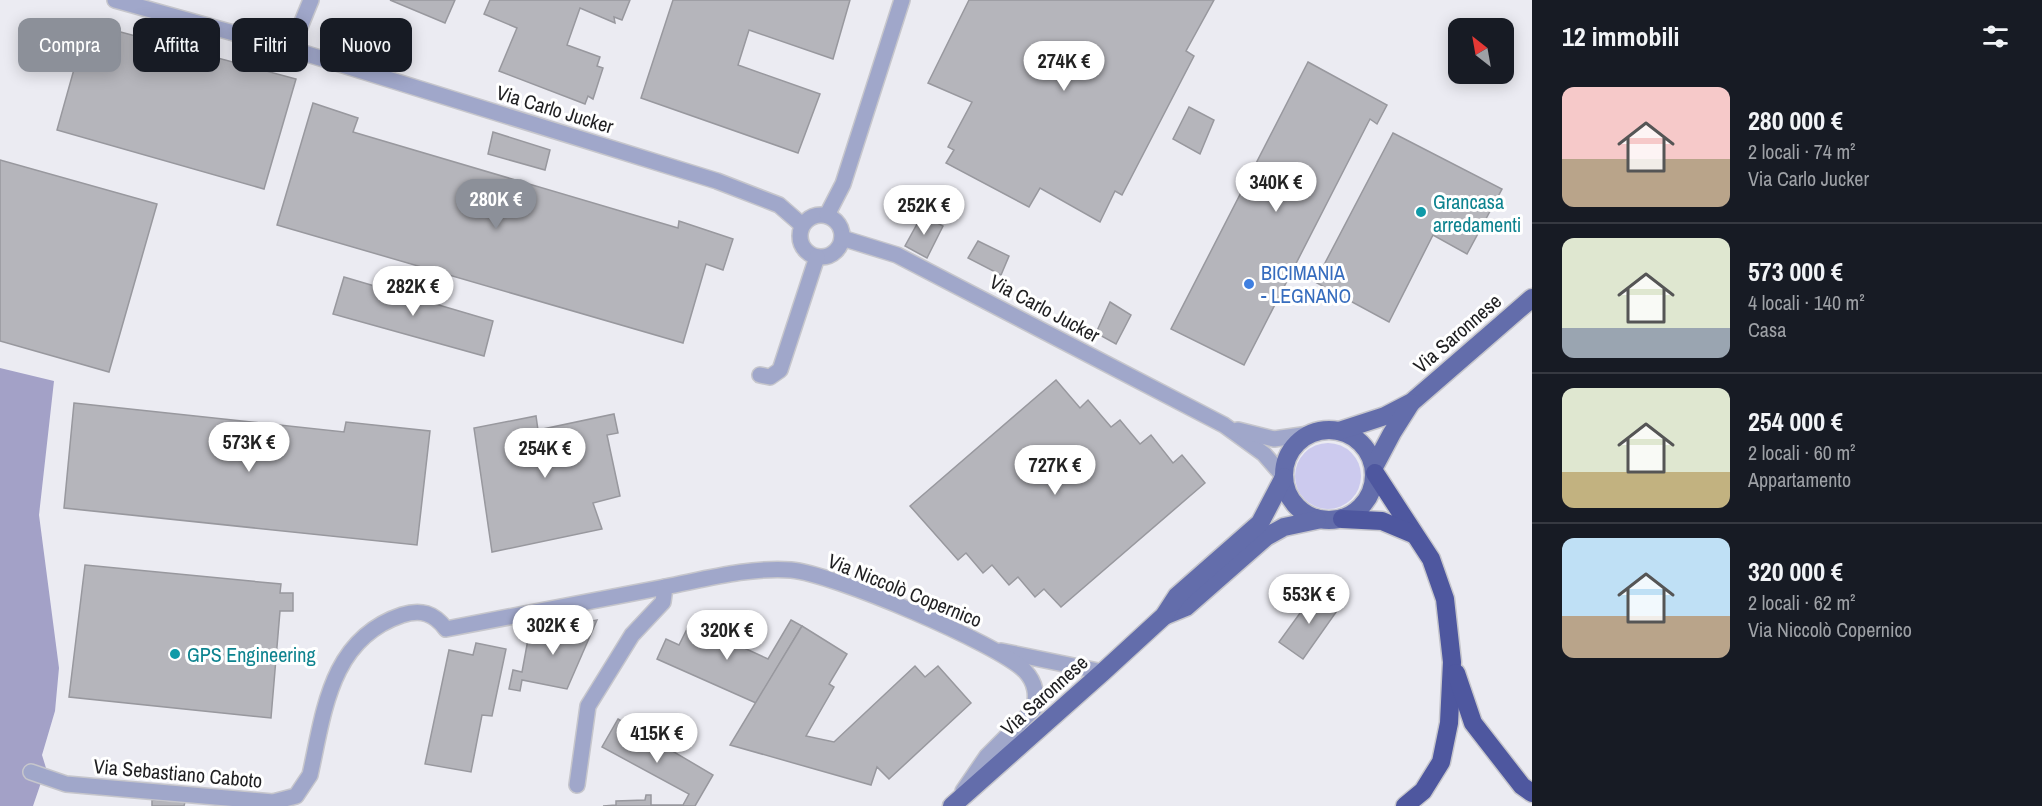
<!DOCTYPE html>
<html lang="it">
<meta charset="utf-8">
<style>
body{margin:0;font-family:"Archivo Narrow",sans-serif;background:#242831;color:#f1f3f6;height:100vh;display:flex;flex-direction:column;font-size:22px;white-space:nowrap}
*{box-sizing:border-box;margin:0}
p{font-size:20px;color:#9ea1a6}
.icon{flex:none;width:33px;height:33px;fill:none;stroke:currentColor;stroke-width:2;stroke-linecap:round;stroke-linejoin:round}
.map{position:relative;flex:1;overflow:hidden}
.panel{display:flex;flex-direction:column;background:#171b24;width:510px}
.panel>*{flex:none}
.hud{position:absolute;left:18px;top:18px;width:570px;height:54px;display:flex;gap:12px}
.needle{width:39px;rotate:329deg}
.controls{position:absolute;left:1448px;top:18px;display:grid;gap:12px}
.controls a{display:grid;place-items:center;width:66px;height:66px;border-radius:12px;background:#171b24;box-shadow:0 3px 15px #0003;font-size:30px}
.price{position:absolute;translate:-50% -51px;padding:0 14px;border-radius:21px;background:#fff;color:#222;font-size:20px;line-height:39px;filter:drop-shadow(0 2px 3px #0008)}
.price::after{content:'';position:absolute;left:50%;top:36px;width:18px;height:14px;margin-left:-9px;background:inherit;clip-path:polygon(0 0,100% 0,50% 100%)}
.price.active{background:#8c9099;color:#fff}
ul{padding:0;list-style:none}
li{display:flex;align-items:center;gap:18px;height:150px;padding:0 30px}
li+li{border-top:2px solid #363941}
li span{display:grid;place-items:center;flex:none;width:168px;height:120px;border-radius:12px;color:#555}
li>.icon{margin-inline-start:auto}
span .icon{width:72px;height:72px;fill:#fffc;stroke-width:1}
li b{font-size:26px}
h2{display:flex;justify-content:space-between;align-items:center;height:72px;padding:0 30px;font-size:26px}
.tag{padding:0 21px;border-radius:12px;background:#171b24;box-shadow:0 3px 15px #0003;font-size:21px;line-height:54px}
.tag.active{background:#8c9099;color:#fff}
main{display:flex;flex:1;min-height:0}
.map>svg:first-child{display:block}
.green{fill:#cccaee}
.forest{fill:#a3a1c7}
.building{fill:#b5b5bb;stroke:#98989e;stroke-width:1.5}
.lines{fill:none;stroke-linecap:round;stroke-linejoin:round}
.minor-casing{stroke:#c6c6cc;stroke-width:18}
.major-casing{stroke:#c6c6cc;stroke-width:21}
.highway-casing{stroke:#c6c6cc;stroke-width:21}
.minor{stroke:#a0a7ca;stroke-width:15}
.major{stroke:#636dab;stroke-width:18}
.highway{stroke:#4e579f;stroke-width:18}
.culture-dot{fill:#0f9aa8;stroke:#fff;stroke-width:2}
.shop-dot{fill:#3f7fe0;stroke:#fff;stroke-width:2}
.labels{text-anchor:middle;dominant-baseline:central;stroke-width:6;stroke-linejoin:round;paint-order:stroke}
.street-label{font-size:20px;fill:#1f1f21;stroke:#fff}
.culture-label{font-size:20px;fill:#0d838f;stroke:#fff;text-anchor:start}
.shop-label{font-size:20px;fill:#366cbe;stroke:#fff;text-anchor:start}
</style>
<main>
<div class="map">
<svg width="1532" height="806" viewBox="0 0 1532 806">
<rect width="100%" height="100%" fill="#ebebf2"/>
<!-- green -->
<circle class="green" cx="1328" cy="476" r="33"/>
<!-- forest -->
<polygon class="forest" points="0,368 54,381 39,515 59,668 55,711 42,755 46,768 33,806 0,806"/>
<!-- building -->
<g class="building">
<polygon points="390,0 455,0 445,23"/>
<polygon points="490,0 630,0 622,20 614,17 615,23 580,8 567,45 600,57 597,66 603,68 593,99 588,96 585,104 499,71 517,28 484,14"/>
<polygon points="673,0 850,0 833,59 749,30 738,65 820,94 798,153 641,98"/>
<polygon points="969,0 1214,0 1186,51 1194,56 1122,195 1115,191 1100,222 1040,188 1029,207 946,163 954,150 948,147 972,102 928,83"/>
<polygon points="87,23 296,79 264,189 57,130"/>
<polygon points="1308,62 1387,105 1377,124 1370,119 1244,365 1171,329"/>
<polygon points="313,103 358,118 353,132 678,228 679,221 733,239 723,270 706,264 683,343 277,225"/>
<polygon points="1189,107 1214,120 1200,154 1173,139"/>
<polygon points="493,132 550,150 545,170 488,154"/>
<polygon points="1393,133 1502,189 1467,254 1433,235 1389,322 1315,282"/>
<polygon points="0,160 157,204 109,372 0,341"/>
<polygon points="922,215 943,226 927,258 905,246"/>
<polygon points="978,241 1009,256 1001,275 968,258"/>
<polygon points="344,277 493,321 484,356 333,314"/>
<polygon points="1110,302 1131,315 1116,344 1096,333"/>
<polygon points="1056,380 1080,408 1088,400 1111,427 1120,420 1140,444 1151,435 1173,463 1182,455 1205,483 1061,607 1044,589 1035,597 1018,577 1009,585 992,565 983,573 966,553 958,560 910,506"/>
<polygon points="74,403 344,432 346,422 430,431 417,545 64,508"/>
<polygon points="614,414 618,433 607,435 620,496 593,503 602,529 492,552 474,428 536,416 538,430"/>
<polygon points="85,565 281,584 280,593 293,593 293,611 280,611 271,718 69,697"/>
<polygon points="1316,591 1339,608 1303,659 1279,642"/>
<polygon points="597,620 567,689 522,680 520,691 509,689 513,670 522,672 529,634"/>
<polygon points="791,620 802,626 756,703 657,659 666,639 679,645 690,623 768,659"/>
<polygon points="802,626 847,654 829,684 834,687 806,736 834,742 915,666 925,677 938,666 971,703 889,779 877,767 871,785 730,745"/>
<polygon points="476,643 506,649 492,716 482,715 471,772 425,764 449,650 473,655"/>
<polygon points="618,719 713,775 695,806 603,806 616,805 616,801 645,800 646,795 651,795 651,805 683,805 689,794 602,747"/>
<polygon points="152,800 185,802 184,806 152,806"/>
</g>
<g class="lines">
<defs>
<g id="minor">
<polyline points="115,0 291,49 717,181 779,205 802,225"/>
<polyline points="291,49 311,0"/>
<circle cx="821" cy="236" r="21"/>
<polyline points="827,215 843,184 902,0"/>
<polyline points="842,238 897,255 1224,425 1264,454 1284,477"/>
<polyline points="760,375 770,377 780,370 817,257"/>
<polyline points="1238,430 1274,439 1309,434"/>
<polyline points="1001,651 1103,672"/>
<path d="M31 772 66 784 273 802 296 796 310 775C324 712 330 639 402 615 421 609 434 613 446 629L665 587"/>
<path d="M577 785 588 706 632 635 663 602 665 587C706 579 749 567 791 570 831 573 999 644 1025 671 1036 683 1037 695 1034 709L987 756 963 791"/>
</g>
<g id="major">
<circle cx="1329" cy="475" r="45"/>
<polyline points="1339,431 1385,416 1412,402 1532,298"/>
<polyline points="1374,467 1392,433 1411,403"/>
<polyline points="1164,616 1186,607 1266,537 1284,527 1317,520"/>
<polyline points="952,806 1103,672 1164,616 1177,596 1260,523 1284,477"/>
</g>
<g id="highway">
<polyline points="1375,473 1431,559 1445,599 1452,662 1449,723 1441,762 1423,791 1405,806"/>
<polyline points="1342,519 1382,521 1413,534"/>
<polyline points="1456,673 1473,723 1522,786 1532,793"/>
</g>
</defs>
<!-- minor casing -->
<use href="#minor" class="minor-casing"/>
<!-- major casing -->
<use href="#major" class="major-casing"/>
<!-- highway casing -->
<use href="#highway" class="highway-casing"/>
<!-- minor -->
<use href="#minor" class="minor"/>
<!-- major -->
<use href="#major" class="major"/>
<!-- highway -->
<use href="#highway" class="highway"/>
</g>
<!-- markers -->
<g class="culture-dot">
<circle cx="1421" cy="212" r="6"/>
<circle cx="175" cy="654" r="6"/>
</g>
<circle class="shop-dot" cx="1249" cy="284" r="6"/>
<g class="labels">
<!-- street labels -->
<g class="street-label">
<text transform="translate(555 109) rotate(17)">Via Carlo Jucker</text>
<text transform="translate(1045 308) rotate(28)">Via Carlo Jucker</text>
<text transform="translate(1457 333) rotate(-41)">Via Saronnese</text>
<text transform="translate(905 590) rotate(22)">Via Niccolò Copernico</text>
<text transform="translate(1044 695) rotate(-42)">Via Saronnese</text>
<text transform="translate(178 773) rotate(5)">Via Sebastiano Caboto</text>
</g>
<!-- culture labels -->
<g class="culture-label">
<text x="1433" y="201">Grancasa<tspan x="1433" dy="23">arredamenti</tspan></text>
<text x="187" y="654">GPS Engineering</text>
</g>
<!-- shop labels -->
<g class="shop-label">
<text x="1261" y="272">BICIMANIA<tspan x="1261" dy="23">- LEGNANO</tspan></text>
</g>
</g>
</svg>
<div class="controls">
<a><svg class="needle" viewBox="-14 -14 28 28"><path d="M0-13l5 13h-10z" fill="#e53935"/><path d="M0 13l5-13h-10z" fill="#9ea1a6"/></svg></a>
</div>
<b class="price" style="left:1064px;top:92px">274K €</b>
<b class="price" style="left:1276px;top:213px">340K €</b>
<b class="price active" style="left:496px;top:230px">280K €</b>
<b class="price" style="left:924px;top:236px">252K €</b>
<b class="price" style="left:413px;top:317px">282K €</b>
<b class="price" style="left:249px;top:473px">573K €</b>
<b class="price" style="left:545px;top:479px">254K €</b>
<b class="price" style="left:1055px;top:496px">727K €</b>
<b class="price" style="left:1309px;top:625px">553K €</b>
<b class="price" style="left:553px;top:656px">302K €</b>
<b class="price" style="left:727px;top:661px">320K €</b>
<b class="price" style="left:657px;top:764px">415K €</b>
<div class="hud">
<a class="tag active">Compra</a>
<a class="tag">Affitta</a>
<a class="tag">Filtri</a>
<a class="tag">Nuovo</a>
</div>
</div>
<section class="panel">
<h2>12 immobili<svg class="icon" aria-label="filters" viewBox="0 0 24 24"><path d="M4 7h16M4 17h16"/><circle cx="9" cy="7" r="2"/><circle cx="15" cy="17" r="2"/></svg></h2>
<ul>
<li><span style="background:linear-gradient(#f6c9c9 60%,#b9a48a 0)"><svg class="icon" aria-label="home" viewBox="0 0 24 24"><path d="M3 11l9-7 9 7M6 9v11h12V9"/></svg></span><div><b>280 000 €</b><p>2 locali · 74 m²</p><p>Via Carlo Jucker</p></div></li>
<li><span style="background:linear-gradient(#dfe7d0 75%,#9aa5b1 0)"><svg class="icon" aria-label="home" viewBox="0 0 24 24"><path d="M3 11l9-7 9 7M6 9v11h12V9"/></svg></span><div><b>573 000 €</b><p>4 locali · 140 m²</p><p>Casa</p></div></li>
<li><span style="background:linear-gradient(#dfe7d0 70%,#c2b280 0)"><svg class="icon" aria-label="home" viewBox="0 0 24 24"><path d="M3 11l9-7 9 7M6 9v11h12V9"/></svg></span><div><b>254 000 €</b><p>2 locali · 60 m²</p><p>Appartamento</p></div></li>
<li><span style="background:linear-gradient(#bfe0f5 65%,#b9a48a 0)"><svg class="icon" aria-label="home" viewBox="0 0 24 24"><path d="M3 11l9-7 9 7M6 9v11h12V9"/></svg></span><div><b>320 000 €</b><p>2 locali · 62 m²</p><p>Via Niccolò Copernico</p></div></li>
</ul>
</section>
</main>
